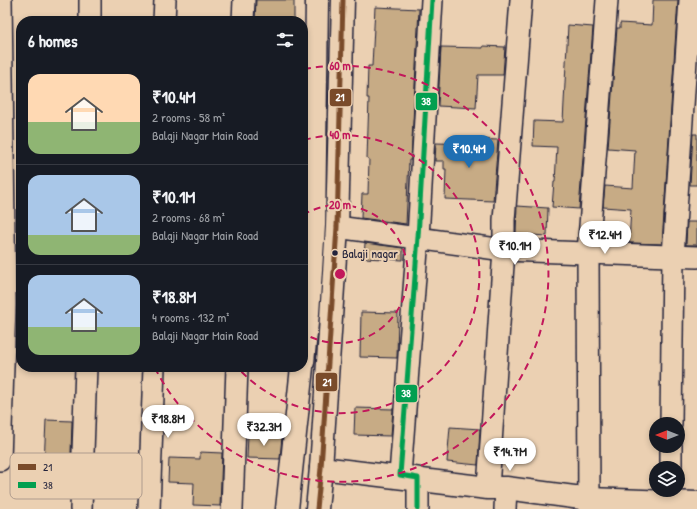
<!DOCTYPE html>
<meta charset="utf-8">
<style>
body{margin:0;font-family:"Patrick Hand",sans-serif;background:#20242c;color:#f1f3f6;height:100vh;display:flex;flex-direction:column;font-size:15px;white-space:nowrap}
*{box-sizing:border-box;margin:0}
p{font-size:13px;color:#9ea1a6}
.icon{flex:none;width:22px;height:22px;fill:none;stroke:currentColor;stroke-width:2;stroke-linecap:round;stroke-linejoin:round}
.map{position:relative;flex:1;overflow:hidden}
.side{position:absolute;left:16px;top:16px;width:292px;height:356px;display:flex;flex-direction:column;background:#171b24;border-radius:16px;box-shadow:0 2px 6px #0003}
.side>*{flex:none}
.needle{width:26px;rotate:270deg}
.controls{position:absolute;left:649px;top:417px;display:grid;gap:8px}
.controls a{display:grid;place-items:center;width:36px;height:36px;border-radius:50%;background:#171b24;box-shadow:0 2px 6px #0003;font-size:20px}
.price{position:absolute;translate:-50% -34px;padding:0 9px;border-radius:14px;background:#fff;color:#222;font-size:13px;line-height:26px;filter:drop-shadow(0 1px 2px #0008)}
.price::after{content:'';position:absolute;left:50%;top:24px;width:12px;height:9px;margin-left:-6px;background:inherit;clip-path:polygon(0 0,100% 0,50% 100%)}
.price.on{background:#1f6fb2;color:#fff}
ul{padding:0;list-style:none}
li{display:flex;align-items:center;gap:12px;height:100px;padding:0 12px}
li+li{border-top:1px solid #363941}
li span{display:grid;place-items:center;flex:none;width:112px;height:80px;border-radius:12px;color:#555}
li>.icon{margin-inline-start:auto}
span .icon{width:48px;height:48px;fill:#fffc;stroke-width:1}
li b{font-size:17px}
h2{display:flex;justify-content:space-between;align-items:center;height:48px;padding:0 12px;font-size:17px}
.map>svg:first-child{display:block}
.building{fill:#c7ab85;stroke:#22223b}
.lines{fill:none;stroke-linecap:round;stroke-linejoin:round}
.minor-casing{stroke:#22223b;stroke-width:24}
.tertiary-casing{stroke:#22223b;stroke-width:25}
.minor{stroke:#ebd0b2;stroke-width:21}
.tertiary{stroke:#ebd0b2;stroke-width:22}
.bus-1-casing{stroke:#ebd0b2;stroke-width:8}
.bus-2-casing{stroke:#ebd0b2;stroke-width:8}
.bus-1{stroke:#7a4b2a;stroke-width:5}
.bus-2{stroke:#029f50;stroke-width:5}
.ring{fill:none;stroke:#c2185b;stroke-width:2;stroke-dasharray:7 5}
.bus-dot{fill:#22223b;stroke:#ebd0b2;stroke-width:1.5}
.labels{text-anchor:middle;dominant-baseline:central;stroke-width:4;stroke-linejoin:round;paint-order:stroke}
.bus-label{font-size:13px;fill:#22223b;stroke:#ebd0b2;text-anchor:start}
.key{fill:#ebd0b2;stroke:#af9c8e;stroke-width:1}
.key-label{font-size:11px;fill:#22223b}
.centre{fill:#c2185b;stroke:#ebd0b2;stroke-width:2}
.ring-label{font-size:12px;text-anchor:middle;font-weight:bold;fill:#c2185b;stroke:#ebd0b2;stroke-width:4;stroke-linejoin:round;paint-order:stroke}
.line-badge{stroke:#ebd0b2;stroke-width:1.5}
.badge-label{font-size:11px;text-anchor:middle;font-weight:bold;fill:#fff}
</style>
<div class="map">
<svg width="697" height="509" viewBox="0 0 697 509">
<rect width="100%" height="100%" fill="#ebd0b2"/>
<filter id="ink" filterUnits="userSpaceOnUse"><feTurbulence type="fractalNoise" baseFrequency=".025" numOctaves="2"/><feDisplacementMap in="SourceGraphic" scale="8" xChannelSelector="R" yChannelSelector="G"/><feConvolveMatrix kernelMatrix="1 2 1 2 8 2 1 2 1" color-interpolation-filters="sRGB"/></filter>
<g filter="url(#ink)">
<!-- building -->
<g class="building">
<polygon points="256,0 294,0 294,21 255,21"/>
<polygon points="653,0 678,0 662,244 629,243 631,209 603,207 605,186 633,188 635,150 608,148 617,28 620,28 620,23 652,25"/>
<polygon points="375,7 419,9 411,160 409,160 406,224 361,218 362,194 368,194 369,159 367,158 369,98 367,98 368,66 372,66"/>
<polygon points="568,25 593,27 579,209 552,207 554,182 555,182 557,147 533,146 534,121 563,122"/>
<polygon points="483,46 505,47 503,75 478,75 476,108 438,106 441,47 483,48"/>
<polygon points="693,134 697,134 697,185 690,185"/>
<polygon points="472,139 498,140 493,201 445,199 446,169 444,169 444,161 435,161 436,143 472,144"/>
<polygon points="517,206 548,208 547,236 516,234"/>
<polygon points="687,222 697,222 697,245 686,245"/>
<polygon points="365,243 403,248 403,260 364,258"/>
<polygon points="361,312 398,313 397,358 360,357"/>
<polygon points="355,408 393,409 391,436 354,435"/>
<polygon points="46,420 72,421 70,485 14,483 15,463 44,464"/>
<polygon points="450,427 480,429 478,465 447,462"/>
<polygon points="248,435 282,436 280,459 247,458"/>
<polygon points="200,452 222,453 220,506 193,505 194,483 168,482 169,458 200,459"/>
</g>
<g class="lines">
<defs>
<g id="minor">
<polyline points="90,21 90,0"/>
<polyline points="164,21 165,0"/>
<polyline points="243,21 244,0"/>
<polyline points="337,227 504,250 697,257"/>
<polyline points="671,424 673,256 690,0"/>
<polyline points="0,460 5,304 1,0"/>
<polyline points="671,468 671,446"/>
<polyline points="488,488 504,250 504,220 521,0"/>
<polyline points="81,509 86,367"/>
<polyline points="149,509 154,367"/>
<polyline points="232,509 237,367"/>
<polyline points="418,509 418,478 400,475 418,237 432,0"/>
<polyline points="505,509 506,488"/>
<polyline points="589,509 588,253 607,0"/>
</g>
<g id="tertiary">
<polyline points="303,362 308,313 314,225 317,0"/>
<polyline points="321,468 488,488 506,488 589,499 697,503"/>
<polyline points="287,509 302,367"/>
<polyline points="317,509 321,468 337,227 343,0"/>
</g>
</defs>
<!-- minor casing -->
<use href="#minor" class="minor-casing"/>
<!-- tertiary casing -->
<use href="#tertiary" class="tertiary-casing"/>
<!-- minor -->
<use href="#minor" class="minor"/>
<!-- tertiary -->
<use href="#tertiary" class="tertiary"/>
<defs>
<polyline id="bus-1" points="317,509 321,468 337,227 343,0"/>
<polyline id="bus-2" points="418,509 418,478 400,475 418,237 432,0"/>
</defs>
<!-- bus-1 casing -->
<use href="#bus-1" class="bus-1-casing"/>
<!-- bus-2 casing -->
<use href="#bus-2" class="bus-2-casing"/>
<!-- bus-1 -->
<use href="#bus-1" class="bus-1"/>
<!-- bus-2 -->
<use href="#bus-2" class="bus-2"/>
</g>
</g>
<!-- distance rings -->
<g class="ring">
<path d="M303 215A69 69 0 1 1 303 333"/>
<path d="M304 140A139 139 0 1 1 237 367"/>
<path d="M304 69A208 208 0 1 1 155 368"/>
</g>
<!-- markers -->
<circle class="bus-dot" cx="335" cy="253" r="3.5"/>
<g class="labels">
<!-- bus labels -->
<g class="bus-label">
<text x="342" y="253">Balaji nagar</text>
</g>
</g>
<!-- legend -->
<rect x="10" y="453" width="132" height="46" rx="6" class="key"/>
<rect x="18" y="464" width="18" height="6" fill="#7a4b2a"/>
<rect x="18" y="482" width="18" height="6" fill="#029f50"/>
<g class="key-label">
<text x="43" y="471">21</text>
<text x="43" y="489">38</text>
</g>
<circle cx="340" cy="274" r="6" class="centre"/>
<g class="ring-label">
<text x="340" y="70">60 m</text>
<text x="340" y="139">40 m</text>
<text x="340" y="209">20 m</text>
</g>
<g class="line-badge">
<rect x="329" y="88" width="23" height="19" rx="4" fill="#7a4b2a"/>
<rect x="415" y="92" width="23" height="19" rx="4" fill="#029f50"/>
<rect x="315" y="372" width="23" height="20" rx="4" fill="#7a4b2a"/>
<rect x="395" y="384" width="23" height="19" rx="4" fill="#029f50"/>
</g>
<g class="badge-label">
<text x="340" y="101">21</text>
<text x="426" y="105">38</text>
<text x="327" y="386">21</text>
<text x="406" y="397">38</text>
</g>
</svg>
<div class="controls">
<a><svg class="needle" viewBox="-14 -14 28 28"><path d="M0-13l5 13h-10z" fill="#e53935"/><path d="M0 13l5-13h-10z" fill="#9ea1a6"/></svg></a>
<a><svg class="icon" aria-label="layers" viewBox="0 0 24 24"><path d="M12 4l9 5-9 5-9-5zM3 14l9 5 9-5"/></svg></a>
</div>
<b class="price on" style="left:469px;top:169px">₹10.4M</b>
<b class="price" style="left:605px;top:255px">₹12.4M</b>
<b class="price" style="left:515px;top:266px">₹10.1M</b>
<b class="price" style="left:168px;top:439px">₹18.8M</b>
<b class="price" style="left:264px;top:447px">₹32.3M</b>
<b class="price" style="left:510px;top:472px">₹14.7M</b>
<section class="side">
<h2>6 homes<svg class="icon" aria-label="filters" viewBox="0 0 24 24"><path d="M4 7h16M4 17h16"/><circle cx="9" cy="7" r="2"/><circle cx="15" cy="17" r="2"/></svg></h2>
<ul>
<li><span style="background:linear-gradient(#ffd9b3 60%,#8fb573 0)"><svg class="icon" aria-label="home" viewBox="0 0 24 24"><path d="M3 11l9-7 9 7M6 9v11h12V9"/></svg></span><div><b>₹10.4M</b><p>2 rooms · 58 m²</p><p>Balaji Nagar Main Road</p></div></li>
<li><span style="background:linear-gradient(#a9c7e8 75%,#8fb573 0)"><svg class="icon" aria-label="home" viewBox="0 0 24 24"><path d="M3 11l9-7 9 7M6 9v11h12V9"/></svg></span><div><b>₹10.1M</b><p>2 rooms · 68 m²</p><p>Balaji Nagar Main Road</p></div></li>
<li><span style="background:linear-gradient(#a9c7e8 65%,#8fb573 0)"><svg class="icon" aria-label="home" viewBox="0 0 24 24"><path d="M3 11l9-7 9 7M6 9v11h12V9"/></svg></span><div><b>₹18.8M</b><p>4 rooms · 132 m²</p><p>Balaji Nagar Main Road</p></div></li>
</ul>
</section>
</div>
